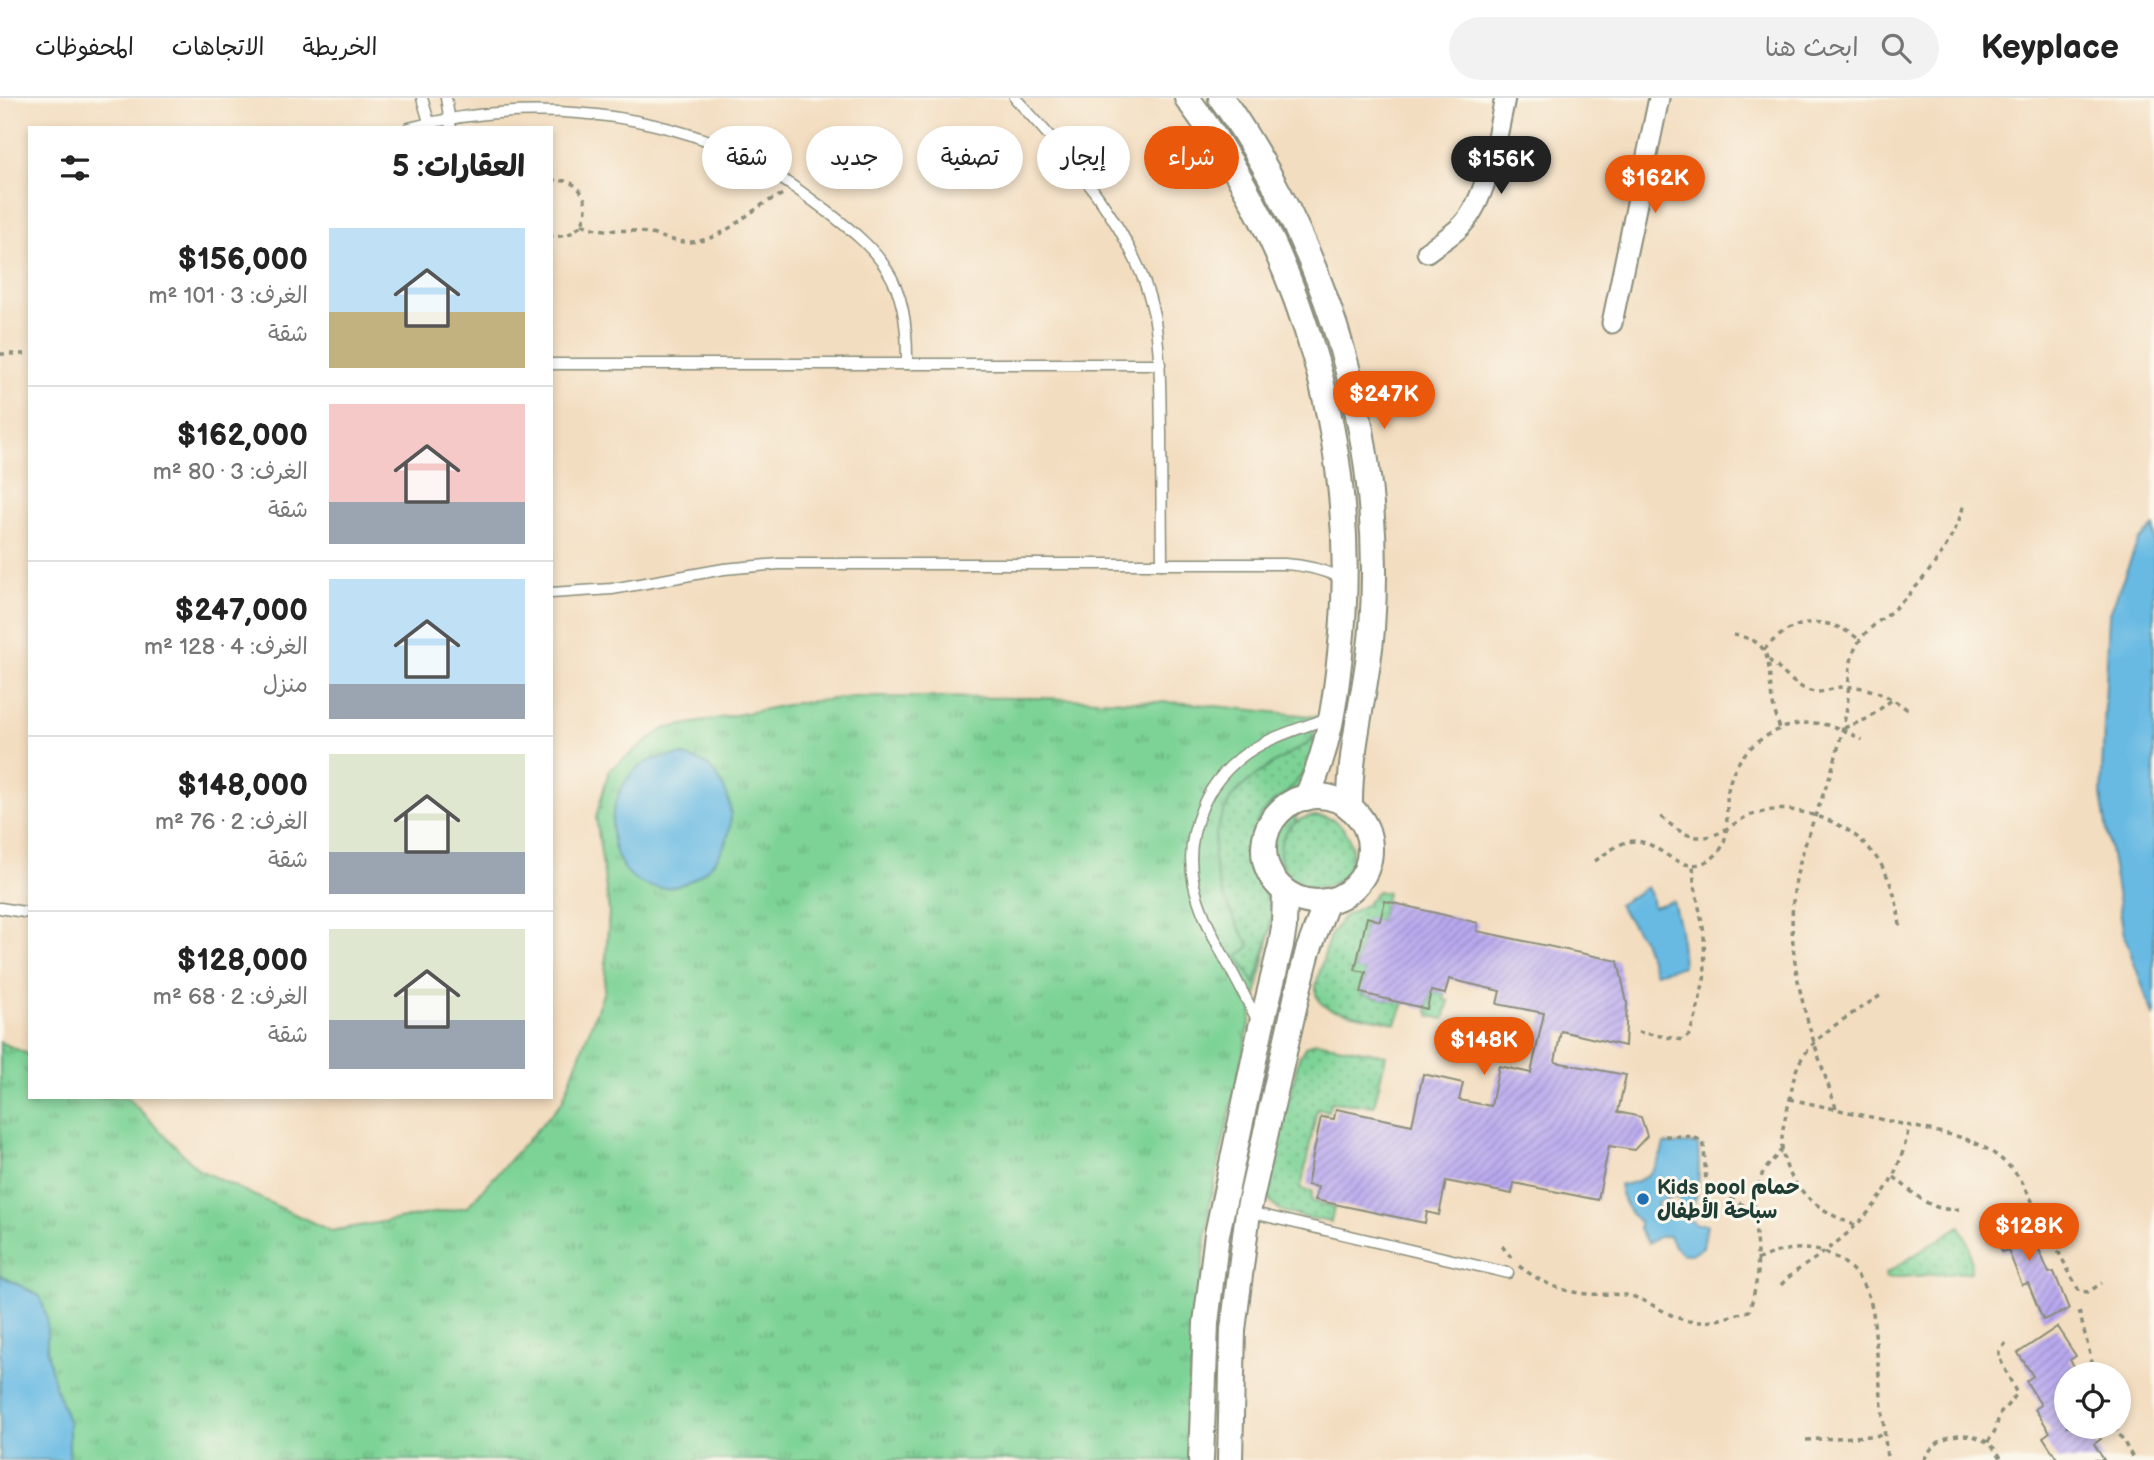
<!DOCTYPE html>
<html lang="ar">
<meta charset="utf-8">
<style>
body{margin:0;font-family:"Balsamiq Sans","Playpen Sans Arabic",sans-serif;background:#f2f2f2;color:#222;direction:rtl;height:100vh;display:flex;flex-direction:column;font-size:26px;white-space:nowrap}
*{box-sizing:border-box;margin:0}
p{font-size:23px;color:#767676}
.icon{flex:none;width:38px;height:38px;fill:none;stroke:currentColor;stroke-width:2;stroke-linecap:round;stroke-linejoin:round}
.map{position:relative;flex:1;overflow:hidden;direction:ltr}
.sheet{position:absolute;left:28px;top:28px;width:525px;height:973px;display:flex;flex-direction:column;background:#fff;border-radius:0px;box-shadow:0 4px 10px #0003;direction:rtl}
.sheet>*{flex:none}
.guide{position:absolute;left:574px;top:28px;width:665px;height:63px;direction:rtl;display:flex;gap:14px}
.controls{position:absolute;left:2054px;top:1264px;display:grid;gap:14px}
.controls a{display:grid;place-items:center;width:77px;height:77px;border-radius:50%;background:#fff;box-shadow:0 4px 10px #0003;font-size:35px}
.price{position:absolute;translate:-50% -60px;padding:0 16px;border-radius:24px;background:#ea580c;color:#fff;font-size:23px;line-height:46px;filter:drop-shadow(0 2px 4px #0008)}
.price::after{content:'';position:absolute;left:50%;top:42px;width:21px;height:16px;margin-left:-10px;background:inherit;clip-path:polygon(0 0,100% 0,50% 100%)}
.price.current{background:#222;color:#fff}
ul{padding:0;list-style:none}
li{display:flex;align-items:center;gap:21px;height:175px;padding:0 28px}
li+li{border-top:2px solid #e0e0e0}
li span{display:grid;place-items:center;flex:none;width:196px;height:140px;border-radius:0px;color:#555}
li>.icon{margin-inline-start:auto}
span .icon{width:84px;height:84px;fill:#fffc;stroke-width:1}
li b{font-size:30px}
h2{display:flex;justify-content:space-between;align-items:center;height:84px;padding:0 28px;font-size:30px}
.pill{padding:0 24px;border-radius:32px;background:#fff;box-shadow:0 4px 10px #0003;font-size:24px;line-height:63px}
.pill.current{background:#ea580c;color:#fff}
header{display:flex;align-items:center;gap:42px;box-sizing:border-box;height:98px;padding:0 35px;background:#fff;border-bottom:2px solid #e0e0e0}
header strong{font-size:33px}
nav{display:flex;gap:38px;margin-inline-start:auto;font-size:24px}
.search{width:490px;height:63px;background:#f2f2f2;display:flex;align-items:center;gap:18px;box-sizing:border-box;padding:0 24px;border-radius:38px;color:#767676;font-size:26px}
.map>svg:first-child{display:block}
.grass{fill:url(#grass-tufts);stroke:#4e8865;stroke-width:2}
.park{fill:url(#park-dots);stroke:#4e8865;stroke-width:2}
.water{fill:#68bae3;stroke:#447c8c;stroke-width:2;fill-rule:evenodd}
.building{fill:url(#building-hatch)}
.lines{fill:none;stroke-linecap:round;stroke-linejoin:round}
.service-casing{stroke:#898d7a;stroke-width:13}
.minor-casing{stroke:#898d7a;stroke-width:23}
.tertiary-casing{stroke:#898d7a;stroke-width:28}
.path{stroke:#898d7a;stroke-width:3.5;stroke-dasharray:5 5;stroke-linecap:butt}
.service{stroke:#fff;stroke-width:10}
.minor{stroke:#fff;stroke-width:19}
.tertiary{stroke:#fff;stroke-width:24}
.poi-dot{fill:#1f6fb2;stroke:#fbf7ec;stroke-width:2.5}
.labels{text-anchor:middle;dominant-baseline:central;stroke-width:6;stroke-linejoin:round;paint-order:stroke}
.poi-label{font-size:21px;font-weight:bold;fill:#1f3d34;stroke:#fbf7ec;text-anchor:start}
</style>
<header>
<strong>Keyplace</strong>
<div class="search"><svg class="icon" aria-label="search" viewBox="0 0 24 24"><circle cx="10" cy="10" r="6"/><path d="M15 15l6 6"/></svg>ابحث هنا</div>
<nav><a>الخريطة</a><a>الاتجاهات</a><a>المحفوظات</a></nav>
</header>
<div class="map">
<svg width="2154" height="1362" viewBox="0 0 2154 1362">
<defs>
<pattern id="grass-tufts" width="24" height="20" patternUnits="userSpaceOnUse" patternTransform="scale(1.75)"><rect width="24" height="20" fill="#7dd396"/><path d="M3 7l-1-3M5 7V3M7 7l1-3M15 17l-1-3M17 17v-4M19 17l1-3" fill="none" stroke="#66ac7b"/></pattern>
<pattern id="park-dots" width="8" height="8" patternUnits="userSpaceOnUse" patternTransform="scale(1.75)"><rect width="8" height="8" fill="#7dd396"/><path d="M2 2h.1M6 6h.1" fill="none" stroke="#66ac7b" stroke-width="1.8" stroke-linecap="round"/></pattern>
<pattern id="building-hatch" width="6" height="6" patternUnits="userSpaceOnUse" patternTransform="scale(1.75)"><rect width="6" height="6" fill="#b9a8ef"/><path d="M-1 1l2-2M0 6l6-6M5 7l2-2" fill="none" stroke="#968ac2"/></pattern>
</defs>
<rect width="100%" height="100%" fill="#fbf7ec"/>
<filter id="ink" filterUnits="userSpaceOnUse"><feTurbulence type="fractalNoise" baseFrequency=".0143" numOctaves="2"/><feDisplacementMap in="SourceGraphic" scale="14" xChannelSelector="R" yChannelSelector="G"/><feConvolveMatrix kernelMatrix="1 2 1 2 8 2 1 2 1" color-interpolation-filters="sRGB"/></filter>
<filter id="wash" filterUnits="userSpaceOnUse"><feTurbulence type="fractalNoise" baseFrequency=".00686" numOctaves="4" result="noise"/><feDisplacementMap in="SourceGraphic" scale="28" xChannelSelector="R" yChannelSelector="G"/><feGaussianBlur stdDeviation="1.57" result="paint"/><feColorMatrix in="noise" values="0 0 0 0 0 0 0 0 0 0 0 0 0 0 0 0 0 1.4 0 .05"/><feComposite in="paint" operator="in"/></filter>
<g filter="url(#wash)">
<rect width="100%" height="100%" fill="#f3ddc0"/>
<!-- grass -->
<polygon class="grass" points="853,599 1040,600 1187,605 1318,619 1210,1104 1187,1307 1191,1362 0,1362 0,944 30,957 30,999 127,999 199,1072 331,1133 467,1109 562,1004 604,893 609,813 596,719 609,672 664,631 797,605"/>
<!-- park -->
<g class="park">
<path d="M1320 639 1313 663 1286 696 1274 703 1261 717 1252 735 1249 753 1251 768 1271 809 1270 834 1255 886 1238 858 1250 848C1227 809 1200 764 1222 718 1225 712 1228 705 1232 699 1252 675 1292 654 1320 639Z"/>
<circle cx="1316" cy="754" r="36"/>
<polygon points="1377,793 1387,795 1380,823 1367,820 1355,871 1366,874 1361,896 1404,905 1396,925 1330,911 1322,906 1316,897 1316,887 1329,840 1343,819 1367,806"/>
<polygon points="1431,893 1445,896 1444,902 1449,903 1444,921 1430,918 1427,911"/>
<path d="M1316 944 1386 957 1374 1008 1331 1004 1328 1013 1317 1011 1301 1091 1312 1093 1311 1103 1334 1109 1331 1124C1317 1121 1280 1117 1272 1106 1267 1101 1268 1091 1268 1084L1299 960 1305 949Z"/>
<polygon points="1960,1128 1970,1150 1971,1174 1886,1180 1885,1176"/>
</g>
<!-- water -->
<g class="water">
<polygon points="2154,428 2154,920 2124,837 2101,697 2109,517 2138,443"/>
<path d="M681 657C688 660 700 662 706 666 715 673 723 687 727 697 752 773 640 832 615 751 605 719 620 671 655 661 663 659 672 658 681 657Z"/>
<polygon points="1647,789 1651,797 1653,809 1673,803 1680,831 1683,868 1655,875 1643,842 1618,807"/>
<path d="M1664 1046H1698C1699 1061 1700 1077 1697 1093 1696 1103 1689 1111 1690 1121L1695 1126H1707L1703 1149 1691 1156H1682L1674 1148 1669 1138 1659 1139 1648 1145 1639 1132V1124C1627 1113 1622 1103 1619 1087 1646 1085 1658 1072 1664 1046ZM1679 1097 1680 1105 1671 1111 1669 1117 1665 1120 1661 1119 1658 1113 1657 1104Z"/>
<polygon points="0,1177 40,1198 47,1220 47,1252 53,1282 69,1326 69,1362 0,1362"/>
</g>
<g id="blocks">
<!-- building -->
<g class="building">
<polygon points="1385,803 1478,825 1477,833 1618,863 1627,905 1625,948 1561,933 1555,964 1626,977 1618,1014 1641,1019 1647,1038 1634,1052 1609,1048 1598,1102 1514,1085 1512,1096 1446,1083 1439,1117 1427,1114 1425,1125 1315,1102 1318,1089 1307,1087 1321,1019 1334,1021 1336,1011 1412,1027 1423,976 1463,985 1459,1002 1491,1008 1499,968 1531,975 1544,915 1497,906 1500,893 1449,881 1445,896 1431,893 1427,911 1361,895 1366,874 1355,872 1367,819 1380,823"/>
<polygon points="2014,1109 2028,1144 2035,1142 2049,1175 2054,1174 2069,1211 2043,1222 2028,1185 2022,1187 2008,1152 2002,1154 1988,1119"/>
<polygon points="2057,1229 2076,1258 2070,1262 2079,1276 2067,1276 2067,1328 2093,1328 2101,1341 2094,1346 2104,1362 2058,1362 2043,1339 2050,1334 2035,1311 2041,1307 2026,1283 2033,1278 2018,1255"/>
</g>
</g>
</g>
<g filter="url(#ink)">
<use href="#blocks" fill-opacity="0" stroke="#898d7a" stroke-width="2"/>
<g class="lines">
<defs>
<g id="service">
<polyline points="422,0 429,24 432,29"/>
<polyline points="446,0 451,30"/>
<path d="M1015 0C1071 60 1137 135 1154 217 1161 256 1160 295 1161 334 1161 378 1162 422 1162 466"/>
<path d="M409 30C505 4 613 9 706 42 746 56 783 80 816 105 883 155 908 179 907 266"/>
<polyline points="551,266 1160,266"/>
<path d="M551 495 612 491 724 471 779 466H1285C1307 467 1324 472 1344 481"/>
<polyline points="0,810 30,815"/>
<path d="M1258 923C1246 901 1235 879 1223 857 1197 807 1178 766 1202 710 1210 690 1224 673 1240 660 1265 640 1299 631 1328 620"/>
<polyline points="1249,1114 1508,1175"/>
</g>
<g id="minor">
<path d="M1427 154C1438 145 1452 138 1462 127 1488 100 1497 37 1505 0"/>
<polyline points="1612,225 1659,0"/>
</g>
<g id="tertiary">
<path d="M1187 0C1305 158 1362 359 1340 556 1335 606 1328 654 1306 700"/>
<path d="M1221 0C1243 30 1262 63 1279 95 1349 229 1383 380 1372 531 1367 592 1349 649 1350 710"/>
<circle cx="1317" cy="751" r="53"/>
<polyline points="1201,1362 1206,1225 1217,1136 1261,929 1281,847 1284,829 1285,794"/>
<polyline points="1230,1362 1233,1232 1248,1114 1298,892 1308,853 1327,803"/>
</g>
</defs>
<!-- service casing -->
<use href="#service" class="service-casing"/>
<!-- minor casing -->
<use href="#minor" class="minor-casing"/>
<!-- tertiary casing -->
<use href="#tertiary" class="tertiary-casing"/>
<!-- path -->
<g class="path">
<path d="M551 83C596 75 599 143 551 138"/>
<path d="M582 126C603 136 619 130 640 134 657 136 671 144 688 144 727 144 749 108 784 96"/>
<polyline points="0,256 30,256"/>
<path d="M1733 537C1771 542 1768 561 1771 593 1772 606 1776 618 1780 631"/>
<path d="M1764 552C1793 519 1826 516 1860 542"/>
<path d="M1769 562C1782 573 1797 591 1814 594 1823 595 1832 590 1841 589 1867 587 1888 597 1908 612"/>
<polyline points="1844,630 1867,621 1893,601"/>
<path d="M1661 719C1674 729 1685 740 1703 739 1719 739 1732 726 1746 719 1753 716 1760 715 1767 713 1781 710 1796 712 1809 716 1866 730 1895 772 1900 829"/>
<path d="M1595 763C1604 757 1616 747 1627 744 1657 736 1674 778 1705 764 1735 751 1724 718 1728 693 1733 661 1756 639 1786 629 1814 620 1837 627 1862 642"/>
<polyline points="1638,934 1683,942 1689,937 1696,918 1705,877 1704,835 1694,783 1693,767"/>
<path d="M1790 1001 1956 1038C1984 1046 2003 1059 2021 1082L2079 1193 2088 1194 2102 1185"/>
<path d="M1836 1010C1810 933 1779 854 1798 772 1808 729 1829 689 1839 646 1842 634 1845 621 1847 609 1850 587 1846 562 1860 542 1869 529 1883 521 1895 510 1922 486 1957 441 1964 405"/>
<path d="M1665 1038C1679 1039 1696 1035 1704 1047L1706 1087 1709 1091 1754 1112"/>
<path d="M1894 1079C1914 1095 1931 1115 1959 1111"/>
<path d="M1855 1127C1821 1115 1785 1088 1782 1049 1781 1032 1786 1017 1790 1001 1793 985 1794 970 1805 956 1823 931 1856 914 1881 897"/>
<polyline points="1502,1148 1514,1163"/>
<path d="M1757 1162C1809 1136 1861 1156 1873 1214L1887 1361"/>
<path d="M1519 1168C1540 1184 1562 1194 1588 1196 1603 1197 1617 1195 1631 1198 1655 1205 1671 1222 1696 1224 1714 1225 1732 1217 1749 1213L1753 1200 1758 1175 1754 1100 1763 1074 1782 1051"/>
<path d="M1781 1187C1794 1172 1809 1166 1824 1154 1870 1120 1900 1084 1909 1027"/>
<polyline points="2079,1213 2095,1276"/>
<polyline points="2115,1328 2134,1362"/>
<polyline points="1806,1342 1885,1337"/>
<polyline points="1988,1344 1996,1331 1999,1317 2017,1296 1999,1259 1999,1253 2006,1245"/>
<path d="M1924 1362C1940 1328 1986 1329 2002 1362"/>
</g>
<!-- service -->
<use href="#service" class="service"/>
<!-- minor -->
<use href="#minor" class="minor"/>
<!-- tertiary -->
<use href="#tertiary" class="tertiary"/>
</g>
</g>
<!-- markers -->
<circle class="poi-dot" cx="1643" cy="1101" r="7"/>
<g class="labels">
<!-- poi labels -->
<g class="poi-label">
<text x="1657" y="1089">Kids pool حمام<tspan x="1657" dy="24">سباحة الأطفال</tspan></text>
</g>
</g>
</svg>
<div class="controls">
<a><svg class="icon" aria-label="locate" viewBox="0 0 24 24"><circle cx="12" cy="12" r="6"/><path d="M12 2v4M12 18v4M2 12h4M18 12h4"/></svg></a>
</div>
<b class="price current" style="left:1501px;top:98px">$156K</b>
<b class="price" style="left:1655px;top:117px">$162K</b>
<b class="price" style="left:1384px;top:333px">$247K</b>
<b class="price" style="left:1484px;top:979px">$148K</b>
<b class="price" style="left:2029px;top:1165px">$128K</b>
<div class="guide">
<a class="pill current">شراء</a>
<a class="pill">إيجار</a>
<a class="pill">تصفية</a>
<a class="pill">جديد</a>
<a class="pill">شقة</a>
</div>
<section class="sheet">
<h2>العقارات: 5<svg class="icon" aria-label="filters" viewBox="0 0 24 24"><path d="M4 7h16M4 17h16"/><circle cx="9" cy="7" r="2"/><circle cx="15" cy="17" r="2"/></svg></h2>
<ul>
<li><span style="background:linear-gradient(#bfe0f5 60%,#c2b280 0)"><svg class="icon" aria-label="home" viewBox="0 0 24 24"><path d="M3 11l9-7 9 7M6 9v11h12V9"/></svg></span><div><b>$156,000</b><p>الغرف: 3 · 101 m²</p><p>شقة</p></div></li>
<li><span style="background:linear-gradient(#f6c9c9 70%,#9aa5b1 0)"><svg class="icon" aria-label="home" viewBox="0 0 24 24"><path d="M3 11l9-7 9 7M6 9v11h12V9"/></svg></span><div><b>$162,000</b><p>الغرف: 3 · 80 m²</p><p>شقة</p></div></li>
<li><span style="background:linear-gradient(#bfe0f5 75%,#9aa5b1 0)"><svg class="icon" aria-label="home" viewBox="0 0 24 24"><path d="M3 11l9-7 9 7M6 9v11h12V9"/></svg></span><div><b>$247,000</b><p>الغرف: 4 · 128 m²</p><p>منزل</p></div></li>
<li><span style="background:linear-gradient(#dfe7d0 70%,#9aa5b1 0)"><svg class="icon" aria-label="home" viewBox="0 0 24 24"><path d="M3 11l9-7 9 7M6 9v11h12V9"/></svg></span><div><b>$148,000</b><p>الغرف: 2 · 76 m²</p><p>شقة</p></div></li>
<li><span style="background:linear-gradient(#dfe7d0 65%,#9aa5b1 0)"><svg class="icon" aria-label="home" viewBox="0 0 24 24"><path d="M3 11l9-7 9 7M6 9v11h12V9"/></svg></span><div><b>$128,000</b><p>الغرف: 2 · 68 m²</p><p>شقة</p></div></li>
</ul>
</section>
</div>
